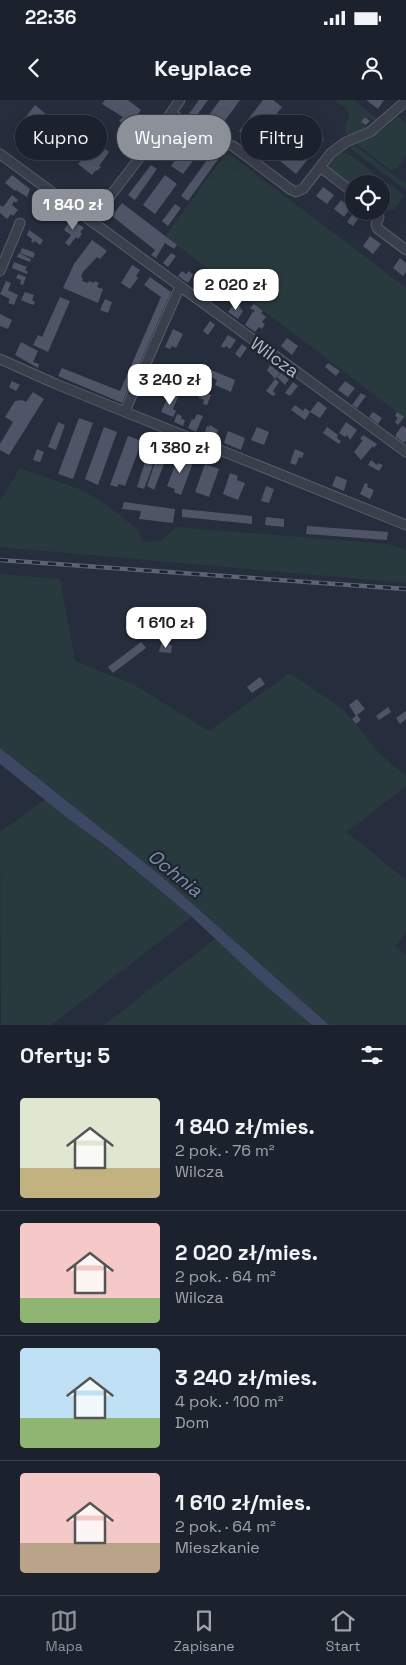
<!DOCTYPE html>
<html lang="pl">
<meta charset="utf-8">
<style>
body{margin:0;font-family:"Space Grotesk",sans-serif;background:#252a35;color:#f1f3f6;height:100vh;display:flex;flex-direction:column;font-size:19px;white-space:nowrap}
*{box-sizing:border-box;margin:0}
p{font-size:16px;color:#a0a4aa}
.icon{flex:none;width:28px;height:28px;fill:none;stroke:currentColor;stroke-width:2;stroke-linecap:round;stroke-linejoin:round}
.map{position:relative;height:925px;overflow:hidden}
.sheet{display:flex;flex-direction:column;background:#1c222d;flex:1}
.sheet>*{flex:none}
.guide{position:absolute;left:15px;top:15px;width:376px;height:45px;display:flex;gap:10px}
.fabs{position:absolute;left:345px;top:75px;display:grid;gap:10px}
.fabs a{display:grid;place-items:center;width:45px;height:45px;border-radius:50%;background:#1c222d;box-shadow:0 5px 20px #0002,0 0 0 1px #3a3f49;font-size:25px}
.price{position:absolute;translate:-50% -42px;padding:0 11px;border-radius:10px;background:#fff;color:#222;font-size:16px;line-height:32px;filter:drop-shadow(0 1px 2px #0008)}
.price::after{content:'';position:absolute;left:50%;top:30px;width:15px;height:11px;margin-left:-8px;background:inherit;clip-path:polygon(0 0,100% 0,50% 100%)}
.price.selected{background:#8c9099;color:#fff}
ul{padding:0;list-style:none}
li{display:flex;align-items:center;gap:15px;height:125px;padding:0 20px}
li+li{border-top:1px solid #3a3f49}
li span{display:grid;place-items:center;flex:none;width:140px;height:100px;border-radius:5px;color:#555}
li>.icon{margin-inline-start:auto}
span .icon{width:60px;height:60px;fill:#fffc;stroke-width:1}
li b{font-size:21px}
h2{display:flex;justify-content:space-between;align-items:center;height:60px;padding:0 20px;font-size:21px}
.chip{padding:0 18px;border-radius:22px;background:#1c222d;box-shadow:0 5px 20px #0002,0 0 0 1px #3a3f49;font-size:18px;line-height:45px}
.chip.selected{background:#8c9099;color:#fff}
.status{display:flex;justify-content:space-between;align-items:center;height:35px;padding:0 25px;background:#1c222d;direction:ltr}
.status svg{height:14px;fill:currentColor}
header{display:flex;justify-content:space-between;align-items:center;height:65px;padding:0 20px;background:#1c222d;font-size:22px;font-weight:700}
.dock{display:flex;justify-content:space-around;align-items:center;height:70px;border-top:1px solid #3a3f49;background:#1c222d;font-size:14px;color:#a0a4aa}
.dock a{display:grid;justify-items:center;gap:2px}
.dock .selected{color:#8c9099}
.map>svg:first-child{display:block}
.green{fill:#293a3e}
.water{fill:#3d4963}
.building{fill:#4f5567}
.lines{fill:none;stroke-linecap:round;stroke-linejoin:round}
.minor-casing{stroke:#585d6a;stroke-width:11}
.minor{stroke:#3a3f4c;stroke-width:9}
.rail-casing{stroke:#5c6373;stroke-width:4.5}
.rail{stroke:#1f2431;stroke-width:2.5;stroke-dasharray:8;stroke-linecap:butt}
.labels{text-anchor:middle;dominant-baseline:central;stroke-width:4.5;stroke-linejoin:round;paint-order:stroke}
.street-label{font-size:18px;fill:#b6bac7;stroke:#1f2431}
.water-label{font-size:19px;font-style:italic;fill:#808eac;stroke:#1f2431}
</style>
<div class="status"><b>22:36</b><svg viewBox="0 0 49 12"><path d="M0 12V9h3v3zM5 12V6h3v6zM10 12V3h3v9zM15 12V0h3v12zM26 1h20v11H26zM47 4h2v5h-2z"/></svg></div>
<header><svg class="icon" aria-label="back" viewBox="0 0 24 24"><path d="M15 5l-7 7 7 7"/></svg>Keyplace<svg class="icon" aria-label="person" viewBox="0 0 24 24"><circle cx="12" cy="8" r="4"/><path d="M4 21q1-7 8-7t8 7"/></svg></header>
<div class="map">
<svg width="406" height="925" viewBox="0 0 406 925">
<rect width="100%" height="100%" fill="#262d3c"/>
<!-- green -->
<g class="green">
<path d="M335 0H354L379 21 377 22 365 16 361 22 367 28 351 36 347 35C342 28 349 22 349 14L347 10Z"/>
<path d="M398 16 406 24V55L396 69 391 70 356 44C373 37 385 29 398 16Z"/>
<polygon points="353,44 406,84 406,90 350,48"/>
<polygon points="227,52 406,188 406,319 165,136"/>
<polygon points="340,53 347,53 404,95 394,110 385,110 381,107 381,84 354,84 354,87 328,68 332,60"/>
<polygon points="20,368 82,390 104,403 138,430 143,442 161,441 176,427 388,444 406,450 406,483 0,447 0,401"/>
<polygon points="0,474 60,479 75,561 133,584 209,631 290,573 344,610 380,654 406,676 406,686 347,732 406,780 406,832 395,846 406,855 406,925 329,925 160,775 0,648"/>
<polygon points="46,699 192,817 51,925 1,925 0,732"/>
<polygon points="215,839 312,925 104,925"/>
</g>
<!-- water -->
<polygon class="water" points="0,648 160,775 329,925 312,925 257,878 192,817 107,747 65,716 0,664"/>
<!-- building -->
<g class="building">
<polygon points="105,0 128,0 141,10 136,17 138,18 134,23 132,21 128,27 119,21 123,17 102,4"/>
<polygon points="199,0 208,0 192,22 186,18"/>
<polygon points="220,0 240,0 213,37 200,27"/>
<polygon points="263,0 273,0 282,7 268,24 295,45 308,27 324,39 296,74 249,36 248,37 239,31"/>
<polygon points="366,0 384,0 378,9"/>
<polygon points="35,5 47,15 40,24 50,30 52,28 56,31 55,33 57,36 64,41 54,55 39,45 42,42 24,31 31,23 25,18"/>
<polygon points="365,17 370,21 366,25 361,22"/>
<polygon points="179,26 185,30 163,60 157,56"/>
<polygon points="193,36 205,45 183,74 171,66"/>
<polygon points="91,39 97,44 99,42 103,45 102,47 109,52 99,66 101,67 97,71 96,70 92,75 78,64 89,51 85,48"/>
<polygon points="212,53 219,58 188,101 181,96"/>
<polygon points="151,65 157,69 135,100 128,95"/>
<polygon points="12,75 30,89 27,97 16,90 15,91 5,83"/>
<polygon points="165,75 177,84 155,114 143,105"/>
<polygon points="323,87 334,95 327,104 316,96"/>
<polygon points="12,95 18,100 16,103 14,101 12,105 18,110 13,116 11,114 7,119 0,113 0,105 3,107"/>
<polygon points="341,100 351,108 344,117 334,109"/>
<polygon points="122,103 177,145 174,149 165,143 156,158 151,155 155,150 112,116"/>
<polygon points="175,104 181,108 168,126 162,121"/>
<polygon points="354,112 360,116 353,126 347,122"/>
<polygon points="71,119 84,128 80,132 82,134 78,139 76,137 69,146 65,143 71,135 64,130"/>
<polygon points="29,130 43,140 40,145 35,141 33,143 31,141 32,139 27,135"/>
<polygon points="370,136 381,144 373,154 363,146"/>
<polygon points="92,140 107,151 100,159 97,157 83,172 81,177 83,178 82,181 88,183 89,181 94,183 95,181 99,183 97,187 103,189 98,203 63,188 74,164"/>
<polygon points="22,148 33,152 35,154 33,158 20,153"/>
<polygon points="19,153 31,159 30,162 17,157"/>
<polygon points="171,153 176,156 168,167 163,163"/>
<polygon points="400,158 406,163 406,172 403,176 393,168"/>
<polygon points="14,162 27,167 25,170 28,172 27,174 12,168"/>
<polygon points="132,165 140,170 136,176 138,178 130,189 121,183"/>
<polygon points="182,171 186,174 189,171 193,175 188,183 178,176"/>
<polygon points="18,174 26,177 23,185 20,184 21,180 16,178"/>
<polygon points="214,174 220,179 217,184 210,179"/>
<polygon points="150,177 171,192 122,303 58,276 62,268 120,291 161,197 144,185"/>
<polygon points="6,181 11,183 8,190 18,195 14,205 8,203 10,199 0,194"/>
<polygon points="227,184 233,188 231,192 228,190 225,194 222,191"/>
<polygon points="210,186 219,192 213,201 204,194"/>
<polygon points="25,192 34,195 32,200 35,202 33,205 21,200"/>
<polygon points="60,197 70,201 48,252 33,245 38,235 42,237"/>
<polygon points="105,199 112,202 108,213 100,210"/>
<polygon points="234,204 241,207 240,208 243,211 238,219 228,212"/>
<polygon points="254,204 263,211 261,213 266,217 262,222 265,224 262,229 259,227 255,232 245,225 252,213 255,211 250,208"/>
<polygon points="0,214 12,220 8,229 0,226"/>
<polygon points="210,221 215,225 208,235 203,231"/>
<polygon points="173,229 183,234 176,248 172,246 170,249 165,247"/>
<polygon points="228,235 236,240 230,249 226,246 224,248 221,246"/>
<polygon points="287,238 298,246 292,255 281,246"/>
<polygon points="21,242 38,251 33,262 39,264 38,268 15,255"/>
<polygon points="242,244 247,248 240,258 235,254"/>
<polygon points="328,263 340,271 336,276 325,267"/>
<polygon points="199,265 235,280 231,292 215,285 217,280 209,276 207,280 204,278 205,275 196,271"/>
<polygon points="270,265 280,273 275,279 279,282 273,291 276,294 273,296 266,291 275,279 267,270"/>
<polygon points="152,272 171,279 168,287 149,280"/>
<polygon points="281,273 289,279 285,285 277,277"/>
<polygon points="12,281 20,285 16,291 9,287"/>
<polygon points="345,281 355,288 348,297 338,290"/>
<polygon points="293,282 298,286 290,296 285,293"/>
<polygon points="203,287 207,289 206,293 211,295 207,305 203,304 204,300 198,297"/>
<polygon points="33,292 44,299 9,355 0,350 0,344 13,322 5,317 15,301 22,300 26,302"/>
<polygon points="361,293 366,296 357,308 352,305"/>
<polygon points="169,294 178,297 173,309 176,311 173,317 161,312"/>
<polygon points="318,301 327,308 320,318 310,312"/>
<polygon points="295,305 303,311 305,308 310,312 305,320 291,310"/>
<polygon points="373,312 382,318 378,324 369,317"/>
<polygon points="397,312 404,317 398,325 395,322 398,318 395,316"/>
<polygon points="177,314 182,316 181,319 185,320 183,326 174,322"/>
<polygon points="197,314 203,316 196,332 188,328 192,319 194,320"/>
<polygon points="79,318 93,323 73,379 58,374"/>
<polygon points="58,322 65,325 56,350 48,347"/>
<polygon points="346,322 357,330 350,340 347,335 345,337 339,333"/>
<polygon points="210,325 218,330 215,339 204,335 207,326 209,327"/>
<polygon points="402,326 406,328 406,341 404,343 396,337 396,334"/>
<polygon points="104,327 117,332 98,385 85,379"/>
<polygon points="257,327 269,332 264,345 251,340"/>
<polygon points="327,327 338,335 337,338 341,341 339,344 323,333"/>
<polygon points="228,331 245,338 241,350 224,343"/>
<polygon points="363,335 377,344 374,348 373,346 361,360 354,352 363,340 360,339"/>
<polygon points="128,336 142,341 125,386 119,384 117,387 110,385"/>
<polygon points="160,348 169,351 154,390 147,386"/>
<polygon points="37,349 44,352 40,362 33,360"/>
<polygon points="295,349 304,353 302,358 299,357 296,365 290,363"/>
<polygon points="179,355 194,360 181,395 174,392 175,389 167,386"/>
<polygon points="371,360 377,365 378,363 383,365 379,371 368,365"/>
<polygon points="145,362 153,365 144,389 137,387"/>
<polygon points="205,364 219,369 209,397 195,392"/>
<polygon points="230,373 238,376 237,380 245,383 238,400 223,394"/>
<polygon points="336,376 347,380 344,391 332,386"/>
<polygon points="365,383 368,384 367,387 374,390 370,399 360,394"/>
<polygon points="266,386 274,389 269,403 261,401"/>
<polygon points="124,402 175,409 173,423 139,419 141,411 122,409"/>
<polygon points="182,409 252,416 252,424 182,417"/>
<polygon points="266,417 284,419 284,427 265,425"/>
<polygon points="307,426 388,432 387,440 306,434"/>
<polygon points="141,542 146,548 113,573 108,567"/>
<polygon points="161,544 172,545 171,553 159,552"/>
<polygon points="260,577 265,584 252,593 247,587"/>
<polygon points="357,599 365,609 357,615 361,620 356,624 352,619 356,616 349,605"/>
<polygon points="388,607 391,612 379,620 376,616"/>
<polygon points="406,611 406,619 400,624 396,618"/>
</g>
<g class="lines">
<defs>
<g id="minor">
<polyline points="171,13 207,39 233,46 290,89 296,92 303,89 331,53 346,42 370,32 406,1"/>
<polyline points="0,54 406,352"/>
<polyline points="320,67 354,93"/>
<polyline points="377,111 379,117 376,124 377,128 406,150"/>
<polyline points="91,121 144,52 180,0"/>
<polyline points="0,171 20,123"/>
<polyline points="0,259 56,284 406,425"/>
<polyline points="125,311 177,193 181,187"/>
</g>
</defs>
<!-- minor casing -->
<use href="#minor" class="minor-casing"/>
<!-- minor -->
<use href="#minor" class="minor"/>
<defs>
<polyline id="rail" points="0,460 406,489"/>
</defs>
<!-- rail casing -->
<use href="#rail" class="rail-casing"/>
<!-- rail -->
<use href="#rail" class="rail"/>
</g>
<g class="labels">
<!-- street labels -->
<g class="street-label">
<text transform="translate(275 257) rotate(36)">Wilcza</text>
</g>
<!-- water labels -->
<g class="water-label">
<text transform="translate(175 773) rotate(39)">Ochnia</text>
</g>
</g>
</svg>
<div class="fabs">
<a><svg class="icon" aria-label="locate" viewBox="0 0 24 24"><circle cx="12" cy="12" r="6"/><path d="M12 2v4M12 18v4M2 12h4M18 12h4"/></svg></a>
</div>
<b class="price selected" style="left:73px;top:131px">1 840 zł</b>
<b class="price" style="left:236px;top:211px">2 020 zł</b>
<b class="price" style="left:170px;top:306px">3 240 zł</b>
<b class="price" style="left:180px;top:374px">1 380 zł</b>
<b class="price" style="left:166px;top:549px">1 610 zł</b>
<div class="guide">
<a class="chip">Kupno</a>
<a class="chip selected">Wynajem</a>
<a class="chip">Filtry</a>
</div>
</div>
<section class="sheet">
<h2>Oferty: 5<svg class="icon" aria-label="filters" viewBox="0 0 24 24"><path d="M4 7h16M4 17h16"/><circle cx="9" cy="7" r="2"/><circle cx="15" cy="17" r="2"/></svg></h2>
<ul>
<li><span style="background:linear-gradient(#dfe7d0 70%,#c2b280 0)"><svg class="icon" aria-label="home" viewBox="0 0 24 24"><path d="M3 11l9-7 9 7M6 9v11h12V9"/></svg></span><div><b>1 840 zł/mies.</b><p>2 pok. · 76 m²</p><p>Wilcza</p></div></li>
<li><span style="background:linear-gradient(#f6c9c9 75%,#8fb573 0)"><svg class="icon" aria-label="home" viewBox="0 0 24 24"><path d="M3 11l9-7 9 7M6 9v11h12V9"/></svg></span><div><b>2 020 zł/mies.</b><p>2 pok. · 64 m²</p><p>Wilcza</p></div></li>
<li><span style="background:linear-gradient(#bfe0f5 70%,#8fb573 0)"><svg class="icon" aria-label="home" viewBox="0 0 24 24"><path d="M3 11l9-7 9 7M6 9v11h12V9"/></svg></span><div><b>3 240 zł/mies.</b><p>4 pok. · 100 m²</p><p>Dom</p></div></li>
<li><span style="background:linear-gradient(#f6c9c9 70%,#b9a48a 0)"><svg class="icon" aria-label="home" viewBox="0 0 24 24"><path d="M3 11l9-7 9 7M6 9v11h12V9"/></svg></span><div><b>1 610 zł/mies.</b><p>2 pok. · 64 m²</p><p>Mieszkanie</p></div></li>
</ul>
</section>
<nav class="dock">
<a class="selected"><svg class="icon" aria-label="map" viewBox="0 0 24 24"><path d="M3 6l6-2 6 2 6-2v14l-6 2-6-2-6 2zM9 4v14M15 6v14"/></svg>Mapa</a>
<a><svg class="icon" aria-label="saved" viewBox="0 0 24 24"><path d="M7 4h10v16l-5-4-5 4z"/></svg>Zapisane</a>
<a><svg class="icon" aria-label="home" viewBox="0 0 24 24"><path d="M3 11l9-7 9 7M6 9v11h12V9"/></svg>Start</a>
</nav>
